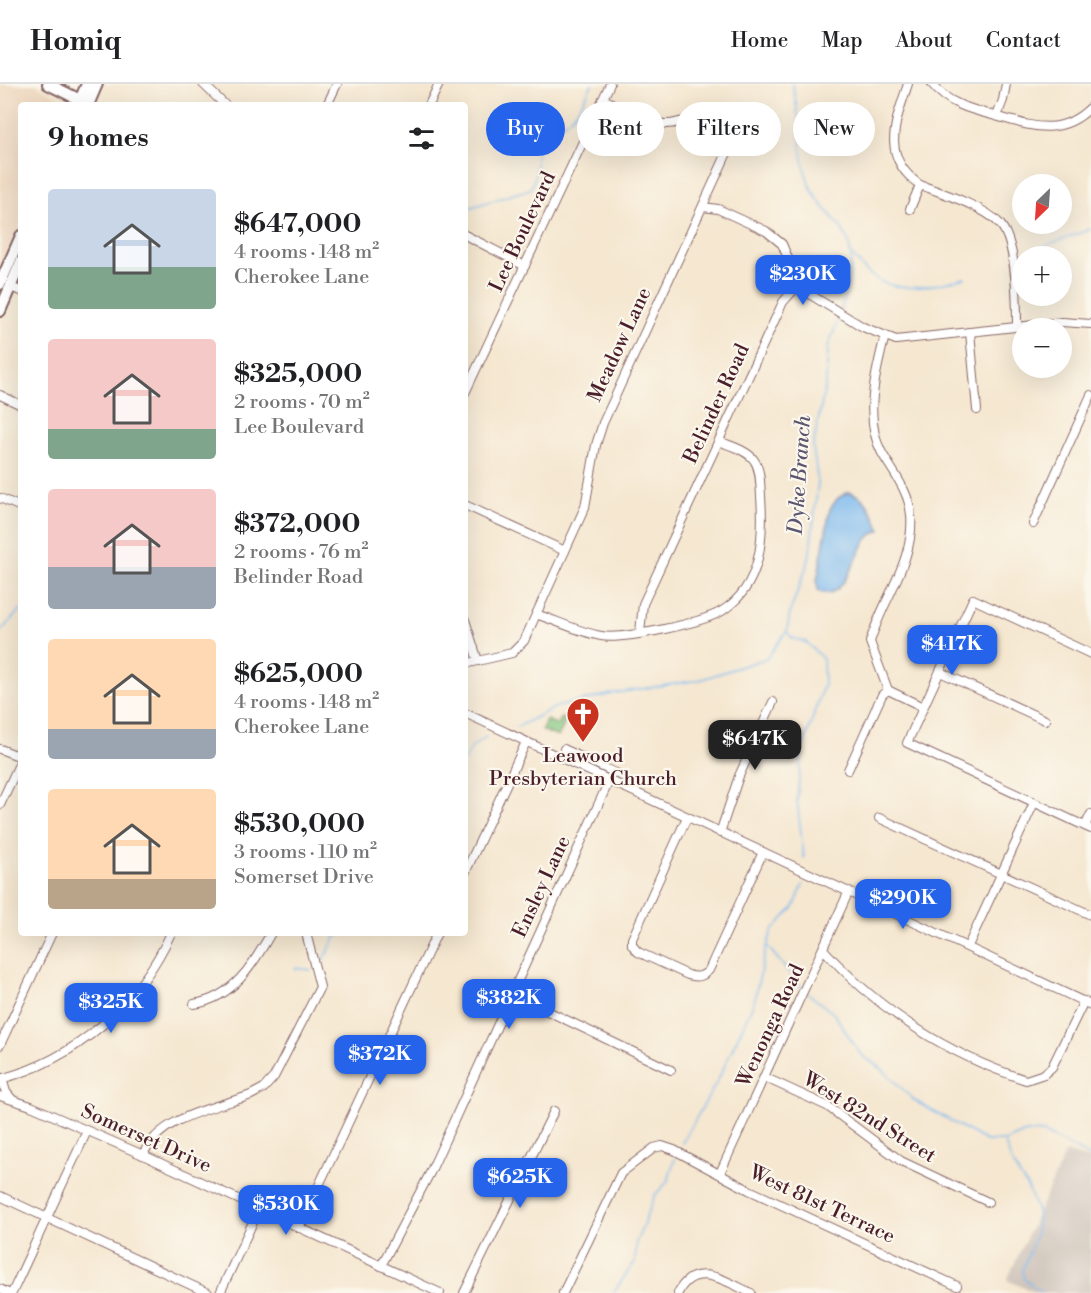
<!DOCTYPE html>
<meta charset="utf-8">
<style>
body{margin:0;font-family:"Libre Bodoni",serif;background:#f6f6f6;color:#202124;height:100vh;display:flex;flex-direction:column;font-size:22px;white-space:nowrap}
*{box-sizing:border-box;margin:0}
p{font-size:20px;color:#757577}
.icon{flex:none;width:33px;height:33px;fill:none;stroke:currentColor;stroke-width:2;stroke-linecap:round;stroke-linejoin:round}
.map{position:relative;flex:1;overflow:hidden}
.panel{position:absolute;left:18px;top:18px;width:450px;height:834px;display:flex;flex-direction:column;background:#fff;border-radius:6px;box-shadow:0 6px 24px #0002}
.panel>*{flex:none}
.hud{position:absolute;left:486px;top:18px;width:514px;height:54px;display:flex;gap:12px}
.needle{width:39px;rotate:205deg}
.fabs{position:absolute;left:1012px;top:90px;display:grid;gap:12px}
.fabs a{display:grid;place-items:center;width:60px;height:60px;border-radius:50%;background:#fff;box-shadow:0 6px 24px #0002;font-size:30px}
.price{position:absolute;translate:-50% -51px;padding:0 14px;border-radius:12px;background:#2563eb;color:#fff;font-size:20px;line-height:39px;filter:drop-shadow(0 2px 3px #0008)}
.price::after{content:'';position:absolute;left:50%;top:36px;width:18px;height:14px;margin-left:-9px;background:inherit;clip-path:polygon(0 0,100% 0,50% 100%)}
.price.active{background:#222;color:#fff}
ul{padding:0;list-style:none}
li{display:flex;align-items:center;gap:18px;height:150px;padding:0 30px}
li span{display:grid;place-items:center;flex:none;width:168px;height:120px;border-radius:6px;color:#555}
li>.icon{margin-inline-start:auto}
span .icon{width:72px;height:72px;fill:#fffc;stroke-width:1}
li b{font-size:26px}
h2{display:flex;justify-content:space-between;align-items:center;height:72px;padding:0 30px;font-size:26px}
.pill{padding:0 21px;border-radius:27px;background:#fff;box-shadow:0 6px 24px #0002;font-size:21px;line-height:54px}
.pill.active{background:#2563eb;color:#fff}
header{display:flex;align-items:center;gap:36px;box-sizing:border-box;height:84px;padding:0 30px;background:#fff;border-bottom:2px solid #e0e0e0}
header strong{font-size:28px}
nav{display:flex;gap:33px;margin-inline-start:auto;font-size:21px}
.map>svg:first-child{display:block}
.built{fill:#efd6bc}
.industrial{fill:#cdc2b9}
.green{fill:#85c983;stroke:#687457;stroke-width:1.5}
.water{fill:#7cb9ef;stroke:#636c8d;stroke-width:1.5}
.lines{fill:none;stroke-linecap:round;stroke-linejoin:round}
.stream{stroke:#7cb9ef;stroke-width:1.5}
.minor-casing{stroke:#866565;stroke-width:10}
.major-casing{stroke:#866565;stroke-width:14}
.minor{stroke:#fff;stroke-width:8}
.major{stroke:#fff;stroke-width:10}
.labels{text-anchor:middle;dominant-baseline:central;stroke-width:4.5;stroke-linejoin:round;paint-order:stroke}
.street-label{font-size:20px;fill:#4a1f2b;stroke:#fbf7ec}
.poi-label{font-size:20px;fill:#4a1f2b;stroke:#fbf7ec}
.water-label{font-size:21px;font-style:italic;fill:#5c5570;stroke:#fbf7ec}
</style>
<header>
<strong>Homiq</strong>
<nav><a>Home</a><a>Map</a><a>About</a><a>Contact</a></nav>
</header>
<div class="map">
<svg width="1091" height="1209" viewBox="0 0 1091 1209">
<rect width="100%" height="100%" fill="#fbf7ec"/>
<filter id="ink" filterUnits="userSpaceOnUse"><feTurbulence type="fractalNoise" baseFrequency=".0167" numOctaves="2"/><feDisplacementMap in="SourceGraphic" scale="12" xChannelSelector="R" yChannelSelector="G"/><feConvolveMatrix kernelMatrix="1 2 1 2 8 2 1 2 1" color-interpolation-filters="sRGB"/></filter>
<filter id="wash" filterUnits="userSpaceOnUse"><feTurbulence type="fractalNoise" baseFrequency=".008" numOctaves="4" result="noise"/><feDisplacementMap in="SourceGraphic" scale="24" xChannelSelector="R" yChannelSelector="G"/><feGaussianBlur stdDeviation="1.35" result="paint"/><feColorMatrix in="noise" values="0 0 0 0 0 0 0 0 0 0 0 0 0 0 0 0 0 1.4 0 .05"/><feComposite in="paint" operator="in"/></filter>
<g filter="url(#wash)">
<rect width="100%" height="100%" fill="#f5e7d0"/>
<!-- built -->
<polygon class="built" points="0,0 35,0 72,21 21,21 21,142 0,191"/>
<!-- industrial -->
<polygon class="industrial" points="1066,1068 1091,1076 1091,1209 1035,1209 1007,1196"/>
<!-- green -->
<polygon class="green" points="561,634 566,636 558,653 542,646 546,636 558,641"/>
<!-- water -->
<path class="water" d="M848 408C869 413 871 429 881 446 876 448 871 450 868 454 855 469 844 521 818 507L817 497 830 425 838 414Z"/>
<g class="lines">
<!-- stream -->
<g class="stream">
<path d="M792 0C802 34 797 71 811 104 818 120 832 131 842 145 858 168 849 201 841 225"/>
<path d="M465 125 530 105C540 88 533 70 540 54 545 43 556 44 564 39 577 31 586 13 592 0"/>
<path d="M852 171C858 178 865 187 872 192 898 212 936 201 965 194"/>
<polyline points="1021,171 1091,145"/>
<polyline points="0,548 21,525"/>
<polyline points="517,643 556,623 616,609 699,596 767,574 786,548"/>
<polyline points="465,677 471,664 486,653"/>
<polyline points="804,774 797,717 802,666 824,600 823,575 806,558 792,554 787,548 790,528 809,476 818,399 813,363 826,298 828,263 839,233"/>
<polyline points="323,877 335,854 344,849"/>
<polyline points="295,884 311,886"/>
<polyline points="802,904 767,862 772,847 794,823 803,801"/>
<polyline points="805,907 834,930 861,971 881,984 915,1017 986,1057 1005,1057 1026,1048 1044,1049 1091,1073"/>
<polyline points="682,1059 718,996 754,918 766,863"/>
<polyline points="1005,1059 1012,1079 1029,1106 1038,1130 1036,1150 1022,1187 1024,1195 1043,1209"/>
<polyline points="613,1209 635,1178 636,1159 655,1111 668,1097 675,1074"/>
</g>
</g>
</g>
<g filter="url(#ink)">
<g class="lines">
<defs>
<g id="minor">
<polyline points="203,0 225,21"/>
<path d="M908 0C895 39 880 73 920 101 942 109 983 122 999 139 1017 157 1017 217 1017 242"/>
<path d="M932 0C947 19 969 25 992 31 1029 41 1059 55 1091 23"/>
<polyline points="327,21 337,0"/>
<polyline points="429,21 439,0"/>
<polyline points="997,32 1003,16 1006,0"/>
<polyline points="703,123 718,125 766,147 782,160 793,186 806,208 863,243 896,256 1062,238 1091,240"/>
<polyline points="910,125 920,101"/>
<polyline points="465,151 525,182"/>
<polyline points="10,203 21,207"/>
<polyline points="970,248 977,326"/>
<path d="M885 252C876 287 863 335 882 369 894 390 909 407 911 431 915 477 882 516 870 558L888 606"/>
<polyline points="465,309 610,0"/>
<polyline points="0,311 21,321"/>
<polyline points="0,414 21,423"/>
<polyline points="465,421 565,467"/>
<polyline points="1033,440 1091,311"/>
<path d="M536 530C557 537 579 548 601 552 623 556 702 539 722 527 762 502 764 454 761 412 760 401 761 386 754 376 747 366 730 362 719 357"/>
<polyline points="465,536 478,577"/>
<polyline points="640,548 643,520 783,218 800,199"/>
<polyline points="1091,570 973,515 907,659 1091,745"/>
<path d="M465 580 512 569 524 557 585 423 596 361 603 339 727 69C729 60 730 51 723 43 704 21 681 45 658 39 639 35 621 23 603 15"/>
<polyline points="940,588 1045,636"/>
<polyline points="888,606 923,623"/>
<polyline points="465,629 1091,921"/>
<polyline points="0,665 21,673"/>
<polyline points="564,665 624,693"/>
<polyline points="848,686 882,611 888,606"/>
<polyline points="0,721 21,676"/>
<path d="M687 733 632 855V861L638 868 688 891C698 894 702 893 709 886L763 768"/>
<polyline points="879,734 1091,831"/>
<polyline points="1085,742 1091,730"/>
<polyline points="720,749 739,692 773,618"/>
<polyline points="465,789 526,658"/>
<polyline points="968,862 1034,719"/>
<path d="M824 866C878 926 948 971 1026 996L1044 990 1052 983 1084 917"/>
<polyline points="512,910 671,986"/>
<path d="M194 920C233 914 253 881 271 849"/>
<polyline points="0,961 52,849"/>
<polyline points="2,994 6,1008 12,1015"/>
<polyline points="766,994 827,1022 901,1077 988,1118"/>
<path d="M0 995C76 976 139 919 171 849"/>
<polyline points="0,1012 31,1022 143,1071 440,1209"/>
<path d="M143 1071C160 1032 215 1024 251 1011L264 1004 274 993 320 903 306 849"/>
<polyline points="720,1089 849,807"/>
<polyline points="0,1112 208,1209"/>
<polyline points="299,1144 437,849"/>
<polyline points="381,1182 430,1089 609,697"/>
<polyline points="0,1205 8,1209"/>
<polyline points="12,1209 87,1047"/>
<polyline points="220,1209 259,1125"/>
<polyline points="464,1209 554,1027"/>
<polyline points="563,1209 621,1089 654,1064 662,1062 674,1066 749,1106 957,1202"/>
<path d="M678 1209C694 1175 727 1198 751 1209"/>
</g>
<g id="major">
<polyline points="48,0 88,20"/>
<polyline points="78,21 87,0"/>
<polyline points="88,21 97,0"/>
<polyline points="0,200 21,152"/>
<polyline points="0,227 21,178"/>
</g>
</defs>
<!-- minor casing -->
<use href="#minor" class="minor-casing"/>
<!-- major casing -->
<use href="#major" class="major-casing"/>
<!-- minor -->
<use href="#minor" class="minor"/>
<!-- major -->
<use href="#major" class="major"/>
</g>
</g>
<!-- icons -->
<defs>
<symbol id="church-pin" viewBox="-11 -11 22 30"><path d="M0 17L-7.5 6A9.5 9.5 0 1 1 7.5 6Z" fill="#c8321e" stroke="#fbf7ec"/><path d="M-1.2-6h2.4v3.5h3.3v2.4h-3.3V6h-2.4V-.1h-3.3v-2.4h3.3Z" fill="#fff"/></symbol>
</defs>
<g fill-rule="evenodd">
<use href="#church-pin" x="564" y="611" width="38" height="52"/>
</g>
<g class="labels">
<!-- street labels -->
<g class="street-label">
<text transform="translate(523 148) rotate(-65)">Lee Boulevard</text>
<text transform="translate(620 261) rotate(-65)">Meadow Lane</text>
<text transform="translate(717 320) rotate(-65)">Belinder Road</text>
<text transform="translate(542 803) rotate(-65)">Ensley Lane</text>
<text transform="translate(771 942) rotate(-65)">Wenonga Road</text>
<text transform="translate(869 1034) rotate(32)">West 82nd Street</text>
<text transform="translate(146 1055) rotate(24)">Somerset Drive</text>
<text transform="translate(822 1121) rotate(25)">West 81st Terrace</text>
</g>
<!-- poi labels -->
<g class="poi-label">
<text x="583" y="672">Leawood<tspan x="583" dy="23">Presbyterian Church</tspan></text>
</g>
<!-- water labels -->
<g class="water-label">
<text transform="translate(800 391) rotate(-86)">Dyke Branch</text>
</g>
</g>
</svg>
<div class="fabs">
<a><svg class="needle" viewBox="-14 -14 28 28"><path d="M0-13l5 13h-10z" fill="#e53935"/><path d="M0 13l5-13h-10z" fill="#757577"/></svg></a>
<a>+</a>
<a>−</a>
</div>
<b class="price" style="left:803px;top:222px">$230K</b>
<b class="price" style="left:952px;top:592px">$417K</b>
<b class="price active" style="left:755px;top:687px">$647K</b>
<b class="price" style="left:903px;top:846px">$290K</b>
<b class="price" style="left:509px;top:946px">$382K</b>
<b class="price" style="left:111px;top:950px">$325K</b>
<b class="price" style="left:380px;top:1002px">$372K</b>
<b class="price" style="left:520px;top:1125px">$625K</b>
<b class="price" style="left:286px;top:1152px">$530K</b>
<div class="hud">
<a class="pill active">Buy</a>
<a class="pill">Rent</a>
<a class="pill">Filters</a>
<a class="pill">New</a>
</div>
<section class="panel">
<h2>9 homes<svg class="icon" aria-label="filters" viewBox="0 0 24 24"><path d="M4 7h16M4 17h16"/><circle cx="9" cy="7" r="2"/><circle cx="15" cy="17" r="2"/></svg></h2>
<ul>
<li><span style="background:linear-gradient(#c9d6e8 65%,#7fa58c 0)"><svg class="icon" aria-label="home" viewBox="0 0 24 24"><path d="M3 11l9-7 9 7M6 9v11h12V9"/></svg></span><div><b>$647,000</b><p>4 rooms · 148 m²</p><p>Cherokee Lane</p></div></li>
<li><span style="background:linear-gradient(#f6c9c9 75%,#7fa58c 0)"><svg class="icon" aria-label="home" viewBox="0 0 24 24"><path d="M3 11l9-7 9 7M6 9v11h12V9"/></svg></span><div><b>$325,000</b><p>2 rooms · 70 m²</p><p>Lee Boulevard</p></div></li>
<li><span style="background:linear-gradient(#f6c9c9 65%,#9aa5b1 0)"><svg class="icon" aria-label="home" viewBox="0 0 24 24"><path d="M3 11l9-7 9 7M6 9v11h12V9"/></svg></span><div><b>$372,000</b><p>2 rooms · 76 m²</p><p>Belinder Road</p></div></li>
<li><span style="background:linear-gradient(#ffd9b3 75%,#9aa5b1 0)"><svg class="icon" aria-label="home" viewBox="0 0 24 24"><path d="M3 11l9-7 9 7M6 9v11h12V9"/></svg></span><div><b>$625,000</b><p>4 rooms · 148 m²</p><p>Cherokee Lane</p></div></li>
<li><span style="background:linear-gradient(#ffd9b3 75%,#b9a48a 0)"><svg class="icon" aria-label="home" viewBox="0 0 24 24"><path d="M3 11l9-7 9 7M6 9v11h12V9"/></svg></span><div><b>$530,000</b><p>3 rooms · 110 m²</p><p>Somerset Drive</p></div></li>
</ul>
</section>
</div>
